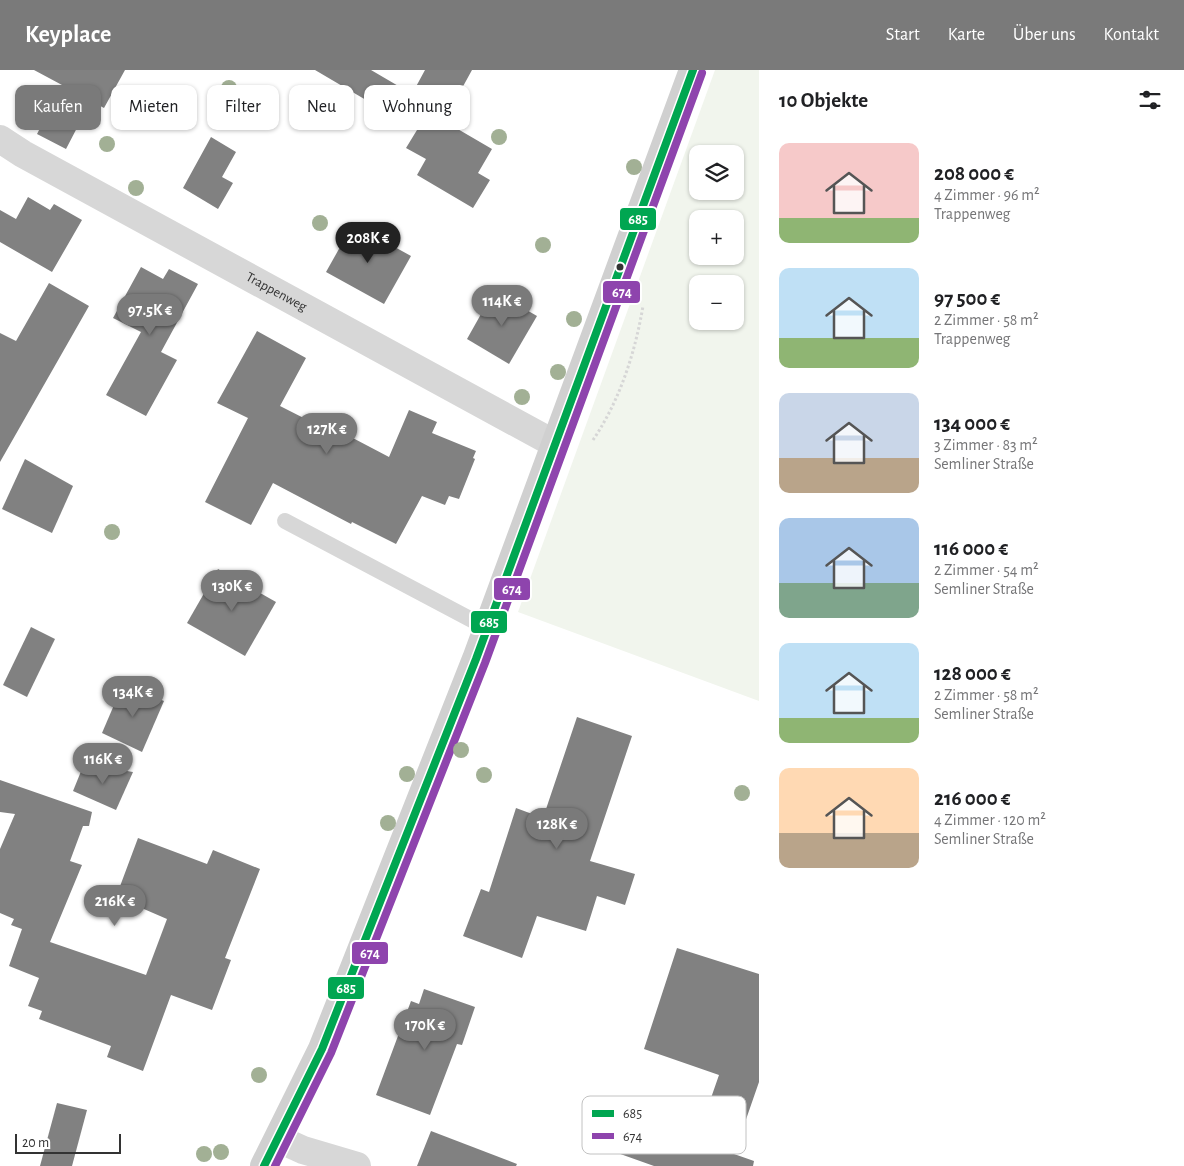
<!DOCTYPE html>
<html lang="de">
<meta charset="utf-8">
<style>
body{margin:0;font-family:"Alegreya Sans",sans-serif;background:#f6f6f6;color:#202124;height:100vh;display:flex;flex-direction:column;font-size:19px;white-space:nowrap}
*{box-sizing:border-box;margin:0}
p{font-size:16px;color:#757577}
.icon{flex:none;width:28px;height:28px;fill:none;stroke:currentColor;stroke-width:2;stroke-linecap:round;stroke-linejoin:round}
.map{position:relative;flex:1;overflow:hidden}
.panel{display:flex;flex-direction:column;background:#fff;width:425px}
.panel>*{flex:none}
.banner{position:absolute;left:15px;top:15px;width:475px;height:45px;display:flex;gap:10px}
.controls{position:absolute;left:689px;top:75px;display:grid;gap:10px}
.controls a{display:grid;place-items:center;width:55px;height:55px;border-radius:10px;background:#fff;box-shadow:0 1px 4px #0004;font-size:25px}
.scale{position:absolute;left:15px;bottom:12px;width:106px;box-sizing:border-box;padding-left:5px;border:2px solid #333;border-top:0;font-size:14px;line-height:18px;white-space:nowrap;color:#333;-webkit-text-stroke:4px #fff;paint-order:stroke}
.price{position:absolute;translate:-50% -42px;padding:0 11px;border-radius:18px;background:#7a7a7a;color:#fff;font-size:16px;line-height:32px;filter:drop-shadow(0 1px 2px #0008)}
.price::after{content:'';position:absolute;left:50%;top:30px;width:15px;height:11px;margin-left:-8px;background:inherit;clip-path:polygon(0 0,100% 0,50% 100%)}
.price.current{background:#222;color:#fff}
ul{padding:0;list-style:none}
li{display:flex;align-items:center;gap:15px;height:125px;padding:0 20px}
li span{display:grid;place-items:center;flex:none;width:140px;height:100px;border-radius:10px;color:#555}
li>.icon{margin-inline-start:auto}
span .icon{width:60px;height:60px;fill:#fffc;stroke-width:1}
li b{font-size:21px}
h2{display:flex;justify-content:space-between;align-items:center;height:60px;padding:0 20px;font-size:21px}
.tag{padding:0 18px;border-radius:10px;background:#fff;box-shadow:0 1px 4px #0004;font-size:18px;line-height:45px}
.tag.current{background:#7a7a7a;color:#fff}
header{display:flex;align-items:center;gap:30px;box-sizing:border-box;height:70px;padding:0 25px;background:#7a7a7a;color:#fff}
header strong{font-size:24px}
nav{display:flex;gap:28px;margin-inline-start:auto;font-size:18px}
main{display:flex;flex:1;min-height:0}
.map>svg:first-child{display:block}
.green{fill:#f1f5ed;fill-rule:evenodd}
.building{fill:#818181}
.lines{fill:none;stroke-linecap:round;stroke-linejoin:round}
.path{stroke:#d6d6d6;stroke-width:3;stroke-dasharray:2.5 2.5;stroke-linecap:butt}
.lane{stroke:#d7d7d7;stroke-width:16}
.street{stroke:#d7d7d7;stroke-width:28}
.secondary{stroke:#d0d0d0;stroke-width:28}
.bus-1-casing{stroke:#fff;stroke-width:11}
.bus-2-casing{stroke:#fff;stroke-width:11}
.bus-1{stroke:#00a651;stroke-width:8}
.bus-2{stroke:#8e44ad;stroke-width:8}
.tree{fill:#a2b095}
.bus-dot{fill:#333;stroke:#fff;stroke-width:2}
.labels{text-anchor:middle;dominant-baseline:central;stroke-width:5;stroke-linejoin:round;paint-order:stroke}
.street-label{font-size:14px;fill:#333;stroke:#fff}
.key{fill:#fff;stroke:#c2c2c2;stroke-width:1}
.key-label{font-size:14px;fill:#333}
.line-badge{stroke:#fff;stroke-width:2}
.badge-label{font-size:14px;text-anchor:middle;font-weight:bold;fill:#fff}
</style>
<header>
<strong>Keyplace</strong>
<nav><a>Start</a><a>Karte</a><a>Über uns</a><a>Kontakt</a></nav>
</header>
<main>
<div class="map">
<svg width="759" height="1096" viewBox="0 0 759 1096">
<rect width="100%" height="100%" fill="#fff"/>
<!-- green -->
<path class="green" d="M715 0H759V631L518 542ZM698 84H735V121H698ZM698 149H735V186H698ZM698 214H735V251H698Z"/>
<!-- building -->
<g class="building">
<polygon points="34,0 125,0 104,38 91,31 66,79 37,64 62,15"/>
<polygon points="315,0 371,0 412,24 425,0 472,0 444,51 492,79 478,103 490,110 473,138 417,105 426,89 406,78 417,60"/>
<polygon points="211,67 236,82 222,107 233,113 218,139 183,118"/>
<polygon points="28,127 50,140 54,134 82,150 52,202 0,172 0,140 16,149"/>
<polygon points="353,154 411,186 384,234 326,202"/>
<polygon points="141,197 163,209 169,199 198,214 161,282 177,290 146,346 106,325 141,262 113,248"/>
<polygon points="49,213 89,236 0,392 0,263 16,271"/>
<polygon points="494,221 537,246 509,294 467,269"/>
<polygon points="257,261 306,288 280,336 347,370 349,366 389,387 409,340 437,352 432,363 476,381 473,388 475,389 459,429 449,426 445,435 422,426 396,474 352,452 351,454 273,413 251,455 205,432 248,348 217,333"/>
<polygon points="25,389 73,416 52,463 2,439"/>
<polygon points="218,499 276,532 245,586 187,553"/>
<polygon points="31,557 55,569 27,627 3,615"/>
<polygon points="123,614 164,631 142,682 102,663"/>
<polygon points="577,647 632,666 590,791 635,804 625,835 597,826 586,861 537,846 522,888 463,866 481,819 489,822 516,738 543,748"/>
<polygon points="84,694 133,702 116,740 73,721"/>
<polygon points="0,710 92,742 89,756 83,756 70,791 82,795 50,872 146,905 167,849 116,827 138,768 207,794 213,780 260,799 225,888 231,890 212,940 171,925 143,1001 107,987 111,976 39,949 42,941 28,936 39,908 9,896 22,859 11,855 14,849 0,843 0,779 15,744 0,742"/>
<polygon points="677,878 759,904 759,1012 734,1084 754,1091 753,1096 654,1096 595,1075 604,1041 696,1071 719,1005 644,979"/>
<polygon points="424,919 475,937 462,975 457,974 430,1045 376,1025 411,931 419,934"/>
<polygon points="57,1033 87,1040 72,1096 40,1096"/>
<polygon points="431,1061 517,1094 516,1096 417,1096"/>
</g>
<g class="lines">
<!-- path -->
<path class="path" d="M593 370C620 330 635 283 643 236"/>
<!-- lane -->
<polyline class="lane" points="285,451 487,558"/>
<!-- street -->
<g class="street">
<path id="s1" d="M0 69 23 84 555 374"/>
<polyline points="279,1069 303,1080 357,1096"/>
</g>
<!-- secondary -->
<polyline class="secondary" points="264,1096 322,979 476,589 693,0"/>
<defs>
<polyline id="bus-1" points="264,1096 322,979 476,589 693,0"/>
<polyline id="bus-2" points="275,1096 331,983 485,593 702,3"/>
</defs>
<!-- bus-1 casing -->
<use href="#bus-1" class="bus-1-casing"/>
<!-- bus-2 casing -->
<use href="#bus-2" class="bus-2-casing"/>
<!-- bus-1 -->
<use href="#bus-1" class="bus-1"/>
<!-- bus-2 -->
<use href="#bus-2" class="bus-2"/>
</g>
<!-- trees -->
<g class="tree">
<circle cx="229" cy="18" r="8"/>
<circle cx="312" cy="34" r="8"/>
<circle cx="499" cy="67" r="8"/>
<circle cx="107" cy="74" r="8"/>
<circle cx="634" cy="97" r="8"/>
<circle cx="136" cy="118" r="8"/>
<circle cx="320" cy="153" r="8"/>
<circle cx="543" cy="175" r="8"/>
<circle cx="574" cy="249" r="8"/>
<circle cx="558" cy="302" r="8"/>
<circle cx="522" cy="327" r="8"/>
<circle cx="112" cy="462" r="8"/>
<circle cx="461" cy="680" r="8"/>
<circle cx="407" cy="704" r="8"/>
<circle cx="484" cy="705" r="8"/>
<circle cx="742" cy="723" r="8"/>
<circle cx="388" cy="753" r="8"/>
<circle cx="259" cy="1005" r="8"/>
<circle cx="221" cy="1082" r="8"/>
<circle cx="204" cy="1084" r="8"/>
</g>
<!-- markers -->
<circle class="bus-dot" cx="620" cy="197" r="4.5"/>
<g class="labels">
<!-- street labels -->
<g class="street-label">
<text stroke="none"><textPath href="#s1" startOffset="316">Trappenweg</textPath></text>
</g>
</g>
<!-- legend -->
<rect x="582" y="1026" width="164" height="58" rx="8" class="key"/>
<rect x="592" y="1040" width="22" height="7" fill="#00a651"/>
<rect x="592" y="1063" width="22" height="6" fill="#8e44ad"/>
<g class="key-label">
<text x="623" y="1048">685</text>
<text x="623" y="1071">674</text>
</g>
<g class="line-badge">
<rect x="619" y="137" width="38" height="24" rx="5" fill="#00a651"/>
<rect x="602" y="210" width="39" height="24" rx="5" fill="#8e44ad"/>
<rect x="493" y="507" width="38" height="24" rx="5" fill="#8e44ad"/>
<rect x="470" y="540" width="38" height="24" rx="5" fill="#00a651"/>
<rect x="351" y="871" width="38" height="24" rx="5" fill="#8e44ad"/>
<rect x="327" y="906" width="38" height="24" rx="5" fill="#00a651"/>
</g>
<g class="badge-label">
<text x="638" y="154">685</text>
<text x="622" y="227">674</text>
<text x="512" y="524">674</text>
<text x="489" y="557">685</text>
<text x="370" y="888">674</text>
<text x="346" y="923">685</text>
</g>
</svg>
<div class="controls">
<a><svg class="icon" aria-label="layers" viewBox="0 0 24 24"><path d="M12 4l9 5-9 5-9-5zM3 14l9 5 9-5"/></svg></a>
<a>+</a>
<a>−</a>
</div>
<div class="scale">20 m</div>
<b class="price current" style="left:368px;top:194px">208K €</b>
<b class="price" style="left:502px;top:257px">114K €</b>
<b class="price" style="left:150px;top:266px">97.5K €</b>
<b class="price" style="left:327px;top:385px">127K €</b>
<b class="price" style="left:232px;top:542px">130K €</b>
<b class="price" style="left:133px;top:648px">134K €</b>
<b class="price" style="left:103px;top:715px">116K €</b>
<b class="price" style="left:557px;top:780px">128K €</b>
<b class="price" style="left:115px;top:857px">216K €</b>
<b class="price" style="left:425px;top:981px">170K €</b>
<div class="banner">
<a class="tag current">Kaufen</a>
<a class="tag">Mieten</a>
<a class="tag">Filter</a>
<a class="tag">Neu</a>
<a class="tag">Wohnung</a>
</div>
</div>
<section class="panel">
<h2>10 Objekte<svg class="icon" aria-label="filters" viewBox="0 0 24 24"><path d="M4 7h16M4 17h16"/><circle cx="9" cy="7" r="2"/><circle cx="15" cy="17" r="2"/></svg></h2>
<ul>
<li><span style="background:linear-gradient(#f6c9c9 75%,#8fb573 0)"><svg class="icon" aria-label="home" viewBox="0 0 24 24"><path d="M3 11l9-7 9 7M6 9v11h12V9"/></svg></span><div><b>208 000 €</b><p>4 Zimmer · 96 m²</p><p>Trappenweg</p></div></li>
<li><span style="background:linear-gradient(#bfe0f5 70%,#8fb573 0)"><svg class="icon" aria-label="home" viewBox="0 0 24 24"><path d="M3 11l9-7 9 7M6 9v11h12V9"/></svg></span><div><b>97 500 €</b><p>2 Zimmer · 58 m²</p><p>Trappenweg</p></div></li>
<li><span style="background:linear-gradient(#c9d6e8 65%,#b9a48a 0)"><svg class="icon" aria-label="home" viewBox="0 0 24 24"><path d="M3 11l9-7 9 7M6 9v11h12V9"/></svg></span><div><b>134 000 €</b><p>3 Zimmer · 83 m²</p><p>Semliner Straße</p></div></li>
<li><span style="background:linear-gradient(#a9c7e8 65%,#7fa58c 0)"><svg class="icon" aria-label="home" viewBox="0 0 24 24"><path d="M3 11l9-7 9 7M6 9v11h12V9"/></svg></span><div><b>116 000 €</b><p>2 Zimmer · 54 m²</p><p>Semliner Straße</p></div></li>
<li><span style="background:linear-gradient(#bfe0f5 75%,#8fb573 0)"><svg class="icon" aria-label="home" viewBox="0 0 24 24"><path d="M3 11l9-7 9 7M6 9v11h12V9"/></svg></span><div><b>128 000 €</b><p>2 Zimmer · 58 m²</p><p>Semliner Straße</p></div></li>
<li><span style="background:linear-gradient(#ffd9b3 65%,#b9a48a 0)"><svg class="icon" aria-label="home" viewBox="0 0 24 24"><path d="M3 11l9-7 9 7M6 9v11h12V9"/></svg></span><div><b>216 000 €</b><p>4 Zimmer · 120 m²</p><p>Semliner Straße</p></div></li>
</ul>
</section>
</main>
